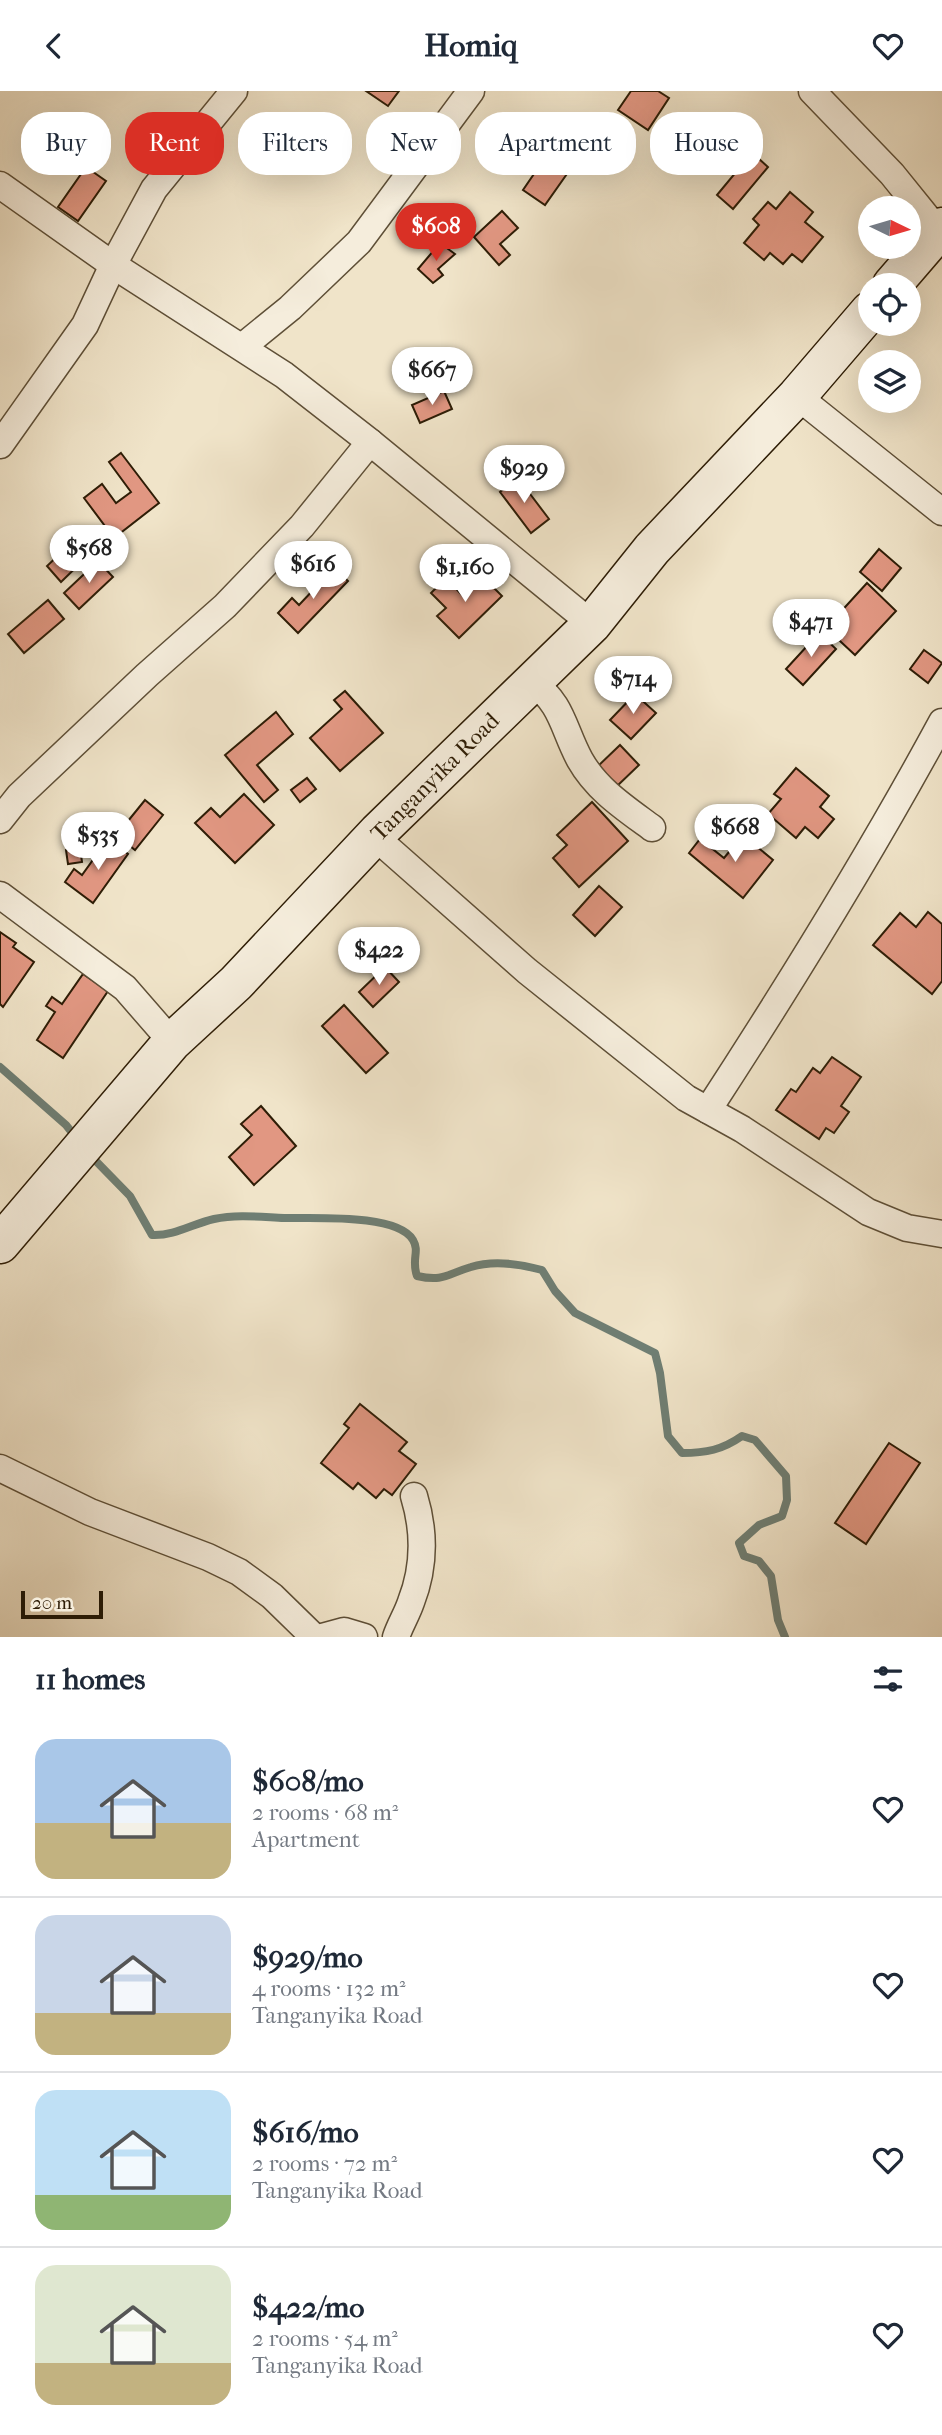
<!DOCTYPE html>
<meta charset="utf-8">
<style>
body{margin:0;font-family:"IM FELL French Canon",serif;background:#f6f6f7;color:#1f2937;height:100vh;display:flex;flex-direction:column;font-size:26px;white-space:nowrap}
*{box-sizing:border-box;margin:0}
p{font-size:23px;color:#747a83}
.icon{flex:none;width:38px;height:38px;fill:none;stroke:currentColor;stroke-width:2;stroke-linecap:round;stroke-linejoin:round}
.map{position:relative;height:1546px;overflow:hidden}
.drawer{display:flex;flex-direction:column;background:#fff;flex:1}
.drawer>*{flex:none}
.guide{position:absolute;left:21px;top:21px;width:901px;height:63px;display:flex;gap:14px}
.needle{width:46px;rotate:95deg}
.fabs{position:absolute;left:858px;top:105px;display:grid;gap:14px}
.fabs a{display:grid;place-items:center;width:63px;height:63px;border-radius:50%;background:#fff;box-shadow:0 7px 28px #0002;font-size:35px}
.scale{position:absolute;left:21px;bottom:18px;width:82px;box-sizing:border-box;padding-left:7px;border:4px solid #2e1d06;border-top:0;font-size:19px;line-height:24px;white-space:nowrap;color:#2e1d06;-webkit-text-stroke:5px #f5eddc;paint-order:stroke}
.price{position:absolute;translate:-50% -60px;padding:0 16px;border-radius:24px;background:#fff;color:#222;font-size:23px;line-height:46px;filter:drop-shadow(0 2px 4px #0008)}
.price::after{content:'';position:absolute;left:50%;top:42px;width:21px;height:16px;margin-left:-10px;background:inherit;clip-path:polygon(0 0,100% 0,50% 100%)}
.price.selected{background:#d93025;color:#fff}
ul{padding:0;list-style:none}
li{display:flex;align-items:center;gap:21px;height:175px;padding:0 35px}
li+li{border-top:2px solid #e0e1e3}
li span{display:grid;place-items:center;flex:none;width:196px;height:140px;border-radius:21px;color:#555}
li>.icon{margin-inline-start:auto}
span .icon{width:84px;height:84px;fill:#fffc;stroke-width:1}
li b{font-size:30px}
h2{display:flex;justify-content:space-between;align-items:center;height:84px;padding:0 35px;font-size:30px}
.chip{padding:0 24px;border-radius:28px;background:#fff;box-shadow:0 7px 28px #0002;font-size:24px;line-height:63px}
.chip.selected{background:#d93025;color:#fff}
header{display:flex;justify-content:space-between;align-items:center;height:91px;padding:0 35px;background:#fff;font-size:32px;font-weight:700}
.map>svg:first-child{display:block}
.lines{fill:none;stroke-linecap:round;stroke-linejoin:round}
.stream{stroke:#6f7e73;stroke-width:8}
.building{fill:#e19782;stroke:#2e1d06;stroke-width:2}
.street-casing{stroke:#5e4f37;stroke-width:29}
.secondary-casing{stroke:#2e1d06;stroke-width:41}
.street{stroke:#f5eddc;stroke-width:26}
.secondary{stroke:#f5eddc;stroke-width:38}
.labels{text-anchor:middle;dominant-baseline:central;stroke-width:5;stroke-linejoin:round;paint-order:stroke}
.street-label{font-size:23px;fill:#2e1d06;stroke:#f5eddc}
</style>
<header><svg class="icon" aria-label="back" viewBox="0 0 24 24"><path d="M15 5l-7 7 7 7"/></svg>Homiq<svg class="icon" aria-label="heart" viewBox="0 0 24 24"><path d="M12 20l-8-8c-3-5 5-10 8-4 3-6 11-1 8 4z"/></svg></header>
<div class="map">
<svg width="942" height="1546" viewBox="0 0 942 1546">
<rect width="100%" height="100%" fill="#f0e4c9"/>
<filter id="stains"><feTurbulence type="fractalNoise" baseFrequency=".00286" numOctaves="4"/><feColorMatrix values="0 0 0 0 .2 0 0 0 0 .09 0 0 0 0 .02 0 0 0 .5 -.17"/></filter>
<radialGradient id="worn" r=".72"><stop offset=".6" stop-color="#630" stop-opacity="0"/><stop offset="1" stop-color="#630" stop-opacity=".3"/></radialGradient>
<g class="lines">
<!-- stream -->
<g class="stream">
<polyline points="0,976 66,1034 77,1048"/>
<path d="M89 1063 130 1105 152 1144C175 1145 192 1133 214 1128 237 1123 261 1126 284 1127 312 1128 397 1122 413 1149 420 1161 411 1168 417 1185 444 1191 447 1183 471 1176 493 1169 520 1173 542 1179L555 1200 575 1222 655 1262 660 1282 668 1345 682 1362C706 1362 722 1359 742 1345L755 1349 786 1385 787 1409 782 1425 759 1434 739 1452 744 1465 759 1470 771 1485 778 1529 785 1546"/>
</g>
</g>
<!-- building -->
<g class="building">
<polygon points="366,0 399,0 388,15"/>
<polygon points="631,0 658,0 669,7 648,39 618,19"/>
<polygon points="739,50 768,76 733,118 717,104 742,74 728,63"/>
<polygon points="547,64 569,80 545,114 523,99"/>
<polygon points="86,76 106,90 78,130 58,116"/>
<polygon points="790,101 813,121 805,131 823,146 802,171 792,163 783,173 770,162 764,169 744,152 759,134 753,128 768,111 776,118"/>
<polygon points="502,120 518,137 500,153 510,164 499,174 474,146"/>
<polygon points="440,152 455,163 438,178 443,184 433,192 418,178"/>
<polygon points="444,300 452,318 420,332 412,314"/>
<polygon points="121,362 159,412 114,447 84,407 102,393 116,412 131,401 109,371"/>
<polygon points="518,387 549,428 531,442 500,401"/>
<polygon points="80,444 94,459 61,491 47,475"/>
<polygon points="879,458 901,477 882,500 860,481"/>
<polygon points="98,470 113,486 79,518 64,502"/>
<polygon points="334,477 348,490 298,542 278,522 292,507 299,514"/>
<polygon points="483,486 502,505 459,547 437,525 446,517 431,502 446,487 463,505"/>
<polygon points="867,492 896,520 855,564 826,537"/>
<polygon points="48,509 64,528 24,562 8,543"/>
<polygon points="819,542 836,558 803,594 786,578"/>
<polygon points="924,559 942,572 928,592 910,578"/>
<polygon points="345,600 383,642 340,680 310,647 342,618 334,609"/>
<polygon points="635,603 656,622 631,648 610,629"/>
<polygon points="276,621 293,643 257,674 278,699 264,711 225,664"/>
<polygon points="620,654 639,674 615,697 596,677"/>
<polygon points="796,677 829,705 820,716 834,728 818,747 805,736 796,747 768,723 781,708 774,703"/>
<polygon points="307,687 316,698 300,711 291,699"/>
<polygon points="244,703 274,734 235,772 195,732 211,717 220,726"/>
<polygon points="145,709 163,724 135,759 109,738 120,724 128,730"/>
<polygon points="592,711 628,750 579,796 553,767 567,754 557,744"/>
<polygon points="743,744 773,769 743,807 689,762 700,748 724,767"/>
<polygon points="108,748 128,763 93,812 65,791 74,778 82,784"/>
<polygon points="80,757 82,771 68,773 66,759"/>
<polygon points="599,795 622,816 595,845 573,824"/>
<polygon points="928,821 942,833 942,890 932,903 873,854 900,822 916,836"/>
<polygon points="0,841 16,852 13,856 34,871 3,916 0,913"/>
<polygon points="385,876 399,891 373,916 359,901"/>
<polygon points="83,883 108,900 63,967 37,949 55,921 46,915 52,906 62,913"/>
<polygon points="344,914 388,962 366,982 322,935"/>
<polygon points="832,966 861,986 841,1015 849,1021 834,1042 826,1037 819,1048 776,1019 791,998 796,1001 813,977 820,982"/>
<polygon points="261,1015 296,1055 254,1094 229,1066 252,1044 241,1033"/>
<polygon points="360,1313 407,1351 399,1360 416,1373 392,1404 384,1398 376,1407 358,1392 353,1398 321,1372 349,1337 344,1333"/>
<polygon points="889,1352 920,1372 866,1453 835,1432"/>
</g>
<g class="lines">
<defs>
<g id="street">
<polyline points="812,0 892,83 938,140"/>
<polyline points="0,94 113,174 284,284 370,351 592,533"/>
<polyline points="242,256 290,217 359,151 471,0"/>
<polyline points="797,305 942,421"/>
<polyline points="0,354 85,234 113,174 154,98 234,0"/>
<path d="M532 591C563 613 563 638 580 669 597 699 625 717 652 737"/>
<polyline points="0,729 19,705 147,584 225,515 302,435 370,351"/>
<polyline points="374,745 527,880 686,1007 742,1038 868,1121 907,1137 942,1143"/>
<polyline points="0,804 125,897 172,951"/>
<path d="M708 1019C790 893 870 764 942 631"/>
<polyline points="0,1377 90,1421 208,1466 239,1481 272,1505 314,1546"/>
<polyline points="322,1546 344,1540 364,1546"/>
<path d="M396 1546C400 1534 407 1523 411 1511 425 1475 425 1441 414 1405"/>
</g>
<g id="secondary">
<polyline points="892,194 942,136"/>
<polyline points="0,1153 172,951 236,892 378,741 592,533 652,458 797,305 870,220"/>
</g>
</defs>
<!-- street casing -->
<use href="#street" class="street-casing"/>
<!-- secondary casing -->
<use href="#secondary" class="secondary-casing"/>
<!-- street -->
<use href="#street" class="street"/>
<!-- secondary -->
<use href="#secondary" class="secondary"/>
</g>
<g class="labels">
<!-- street labels -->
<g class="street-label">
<text transform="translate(435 686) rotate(-45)">Tanganyika Road</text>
</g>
</g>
<rect width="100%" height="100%" filter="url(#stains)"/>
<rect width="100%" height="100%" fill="url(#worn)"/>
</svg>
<div class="fabs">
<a><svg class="needle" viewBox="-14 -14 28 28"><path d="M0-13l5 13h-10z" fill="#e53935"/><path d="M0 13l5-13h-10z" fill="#747a83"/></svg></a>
<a><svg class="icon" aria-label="locate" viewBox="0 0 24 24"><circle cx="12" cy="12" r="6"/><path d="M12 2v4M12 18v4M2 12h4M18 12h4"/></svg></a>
<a><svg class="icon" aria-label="layers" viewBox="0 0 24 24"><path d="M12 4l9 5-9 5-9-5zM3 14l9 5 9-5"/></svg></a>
</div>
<div class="scale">20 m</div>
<b class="price selected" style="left:436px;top:172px">$608</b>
<b class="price" style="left:432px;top:316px">$667</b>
<b class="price" style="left:524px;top:414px">$929</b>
<b class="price" style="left:89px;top:494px">$568</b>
<b class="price" style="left:313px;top:510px">$616</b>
<b class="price" style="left:465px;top:513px">$1,160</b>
<b class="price" style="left:811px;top:568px">$471</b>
<b class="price" style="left:633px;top:625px">$714</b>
<b class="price" style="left:735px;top:773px">$668</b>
<b class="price" style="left:98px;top:781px">$535</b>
<b class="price" style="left:379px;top:896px">$422</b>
<div class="guide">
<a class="chip">Buy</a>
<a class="chip selected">Rent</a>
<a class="chip">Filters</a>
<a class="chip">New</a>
<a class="chip">Apartment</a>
<a class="chip">House</a>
</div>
</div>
<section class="drawer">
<h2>11 homes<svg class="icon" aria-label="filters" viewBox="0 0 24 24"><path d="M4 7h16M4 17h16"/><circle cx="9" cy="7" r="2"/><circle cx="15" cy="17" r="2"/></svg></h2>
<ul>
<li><span style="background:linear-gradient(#a9c7e8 60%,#c2b280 0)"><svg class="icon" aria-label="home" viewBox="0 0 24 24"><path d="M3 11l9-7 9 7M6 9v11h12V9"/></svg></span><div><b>$608/mo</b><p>2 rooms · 68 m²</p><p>Apartment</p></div><svg class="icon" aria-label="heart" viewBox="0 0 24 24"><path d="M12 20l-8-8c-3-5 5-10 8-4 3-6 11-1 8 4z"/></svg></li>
<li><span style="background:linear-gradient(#c9d6e8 70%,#c2b280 0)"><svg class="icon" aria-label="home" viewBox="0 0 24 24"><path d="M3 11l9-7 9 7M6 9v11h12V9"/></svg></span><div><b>$929/mo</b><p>4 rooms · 132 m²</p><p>Tanganyika Road</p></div><svg class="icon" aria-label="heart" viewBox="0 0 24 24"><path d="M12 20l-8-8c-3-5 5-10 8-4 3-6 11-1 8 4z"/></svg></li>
<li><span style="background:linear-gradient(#bfe0f5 75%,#8fb573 0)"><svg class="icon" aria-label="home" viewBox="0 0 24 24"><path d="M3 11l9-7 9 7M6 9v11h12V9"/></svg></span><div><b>$616/mo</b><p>2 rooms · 72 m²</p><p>Tanganyika Road</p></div><svg class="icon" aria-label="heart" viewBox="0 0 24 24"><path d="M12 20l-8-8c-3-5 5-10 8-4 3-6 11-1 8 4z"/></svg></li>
<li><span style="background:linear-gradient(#dfe7d0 70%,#c2b280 0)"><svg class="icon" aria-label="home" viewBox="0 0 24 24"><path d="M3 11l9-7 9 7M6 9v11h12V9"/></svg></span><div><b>$422/mo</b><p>2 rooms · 54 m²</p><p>Tanganyika Road</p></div><svg class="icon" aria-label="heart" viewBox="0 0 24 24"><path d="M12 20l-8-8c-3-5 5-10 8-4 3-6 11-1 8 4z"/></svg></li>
</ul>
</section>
